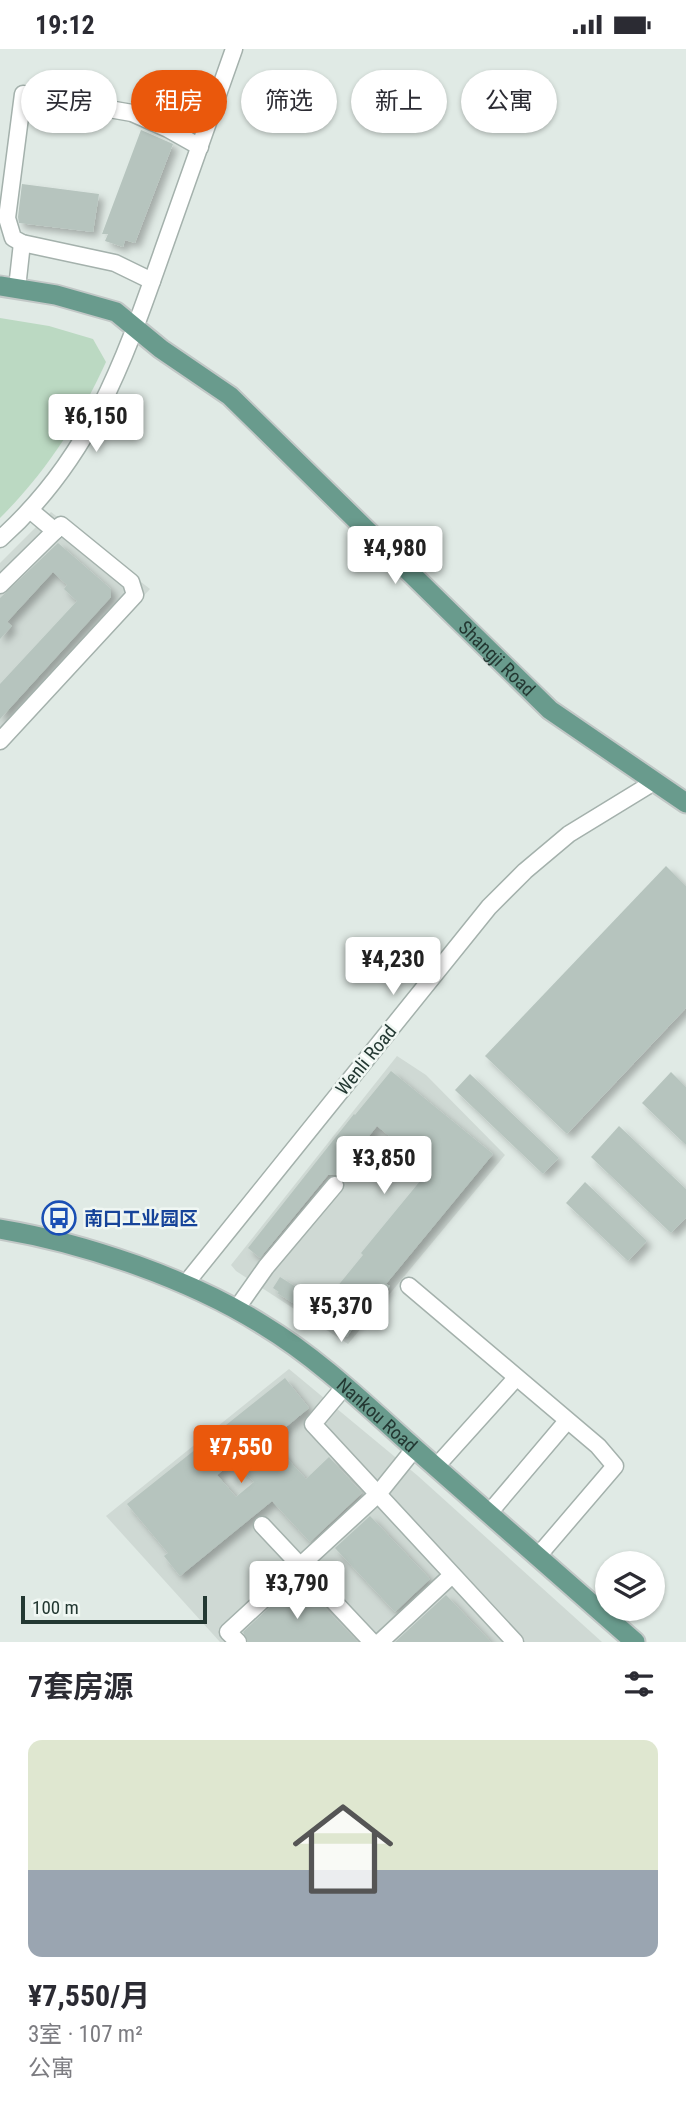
<!DOCTYPE html>
<html lang="zh">
<meta charset="utf-8">
<style>
body{margin:0;font-family:"Roboto Condensed","Noto Sans SC",sans-serif;background:#f7f7f7;color:#2b2b33;height:100vh;display:flex;flex-direction:column;font-size:26px;white-space:nowrap}
*{box-sizing:border-box;margin:0}
p{font-size:23px;color:#7c7c81}
.icon{flex:none;width:38px;height:38px;fill:none;stroke:currentColor;stroke-width:2;stroke-linecap:round;stroke-linejoin:round}
.map{position:relative;height:1593px;overflow:hidden}
.sheet{display:flex;flex-direction:column;background:#fff;flex:1}
.sheet>*{flex:none}
.guide{position:absolute;left:21px;top:21px;width:644px;height:63px;display:flex;gap:14px}
.tools{position:absolute;left:595px;top:1502px;display:grid;gap:14px}
.tools a{display:grid;place-items:center;width:70px;height:70px;border-radius:50%;background:#fff;box-shadow:0 2px 5px #0004;font-size:35px}
.scale{position:absolute;left:21px;bottom:18px;width:186px;box-sizing:border-box;padding-left:7px;border:4px solid #233832;border-top:0;font-size:19px;line-height:24px;white-space:nowrap;color:#233832;-webkit-text-stroke:5px #f0f7f3;paint-order:stroke}
.price{position:absolute;translate:-50% -60px;padding:0 16px;border-radius:7px;background:#fff;color:#222;font-size:23px;line-height:46px;filter:drop-shadow(0 2px 4px #0008)}
.price::after{content:'';position:absolute;left:50%;top:42px;width:21px;height:16px;margin-left:-10px;background:inherit;clip-path:polygon(0 0,100% 0,50% 100%)}
.price.on{background:#ea580c;color:#fff}
ul{padding:0;list-style:none}
li{display:grid;align-content:center;gap:14px;height:371px;padding:0 28px}
li+li{border-top:2px solid #e1e1e2}
li span{display:grid;place-items:center;height:217px;border-radius:14px;color:#555}
li>.icon{margin-inline-start:auto}
span .icon{width:126px;height:126px;fill:#fffc;stroke-width:1}
li b{font-size:30px}
h2{display:flex;justify-content:space-between;align-items:center;height:84px;padding:0 28px;font-size:30px}
.pill{padding:0 24px;border-radius:32px;background:#fff;box-shadow:0 2px 5px #0004;font-size:24px;line-height:63px}
.pill.on{background:#ea580c;color:#fff}
.status{display:flex;justify-content:space-between;align-items:center;height:49px;padding:0 35px;background:#fff;direction:ltr}
.status svg{height:19px;fill:currentColor}
.map>svg:first-child{display:block}
.built{fill:#cfd9d4}
.green{fill:#bbd9c2}
.building{fill:#b6c4be;fill-rule:evenodd;filter:url(#shadow)}
.lines{fill:none;stroke-linecap:round;stroke-linejoin:round}
.minor-casing{stroke:#a4b1ac;stroke-width:19}
.major-casing{stroke:#c1c7c6;stroke-width:23}
.minor{stroke:#fff;stroke-width:16}
.major{stroke:#699b8d;stroke-width:19}
.labels{text-anchor:middle;dominant-baseline:central;stroke-width:5;stroke-linejoin:round;paint-order:stroke}
.street-label{font-size:19px;fill:#233832;stroke:#f0f7f3}
.transit-label{font-size:19px;font-weight:bold;fill:#164399;stroke:#f0f7f3;text-anchor:start}
</style>
<div class="status"><b>19:12</b><svg viewBox="0 0 49 12"><path d="M0 12V9h3v3zM5 12V6h3v6zM10 12V3h3v9zM15 12V0h3v12zM26 1h20v11H26zM47 4h2v5h-2z"/></svg></div>
<div class="map">
<svg width="686" height="1593" viewBox="0 0 686 1593">
<defs>
<filter id="shadow"><feDropShadow dx="5" dy="5" stdDeviation="3.5" flood-color="#0004"/></filter>
</defs>
<rect width="100%" height="100%" fill="#e0eae5"/>
<!-- built -->
<g class="built">
<polygon points="51,463 150,540 0,701 0,514"/>
<polygon points="397,1007 426,1026 505,1106 348,1295 236,1222 231,1216"/>
<polygon points="289,1320 418,1427 602,1593 220,1593 106,1467"/>
</g>
<!-- green -->
<path class="green" d="M0 269 49 277 93 290 106 313C79 372 46 423 0 469Z"/>
<!-- building -->
<g class="building">
<polygon points="141,81 173,95 135,194 125,191 123,198 105,192 108,185 102,185"/>
<polygon points="22,135 99,145 93,183 19,174 18,168"/>
<polygon points="58,494 111,540 111,548 0,670 0,635 77,552 64,540 67,536 53,523 7,573 12,577 0,590 0,549"/>
<polygon points="666,817 686,837 686,959 567,1085 485,1007"/>
<polygon points="391,1022 493,1105 386,1235 390,1237 359,1274 357,1273 347,1288 277,1244 279,1243 273,1239 280,1228 323,1255 363,1206 361,1204 430,1120 377,1077 338,1126 328,1126 260,1209 248,1199 354,1065 355,1066"/>
<polygon points="671,1023 686,1038 686,1096 642,1054"/>
<polygon points="470,1025 559,1109 543,1125 455,1041"/>
<polygon points="619,1077 686,1140 686,1169 671,1184 591,1108"/>
<polygon points="585,1133 647,1192 628,1212 566,1154"/>
<path d="M285 1329 309 1359 270 1391 306 1430 329 1408 362 1444 310 1493 272 1452 180 1527 164 1507 168 1504 127 1455ZM234 1412 254 1433 236 1448 217 1426Z"/>
<polygon points="370,1467 430,1530 395,1563 335,1499"/>
<polygon points="299,1531 329,1563 358,1593 248,1593 243,1583"/>
<polygon points="446,1546 491,1593 395,1593"/>
</g>
<g class="lines">
<defs>
<g id="minor">
<polyline points="152,232 115,214 22,194 13,189 7,169 23,45 132,64 168,80 200,98"/>
<polyline points="17,239 22,194"/>
<polyline points="30,461 55,482"/>
<path d="M0 490C91 409 124 312 163 201 187 134 211 67 234 0"/>
<polyline points="0,536 61,476 131,533 135,546 0,692"/>
<polyline points="191,1228 489,858 525,822 569,785 654,733"/>
<polyline points="409,1237 598,1397 615,1417 544,1500"/>
<polyline points="242,1252 266,1218 335,1136"/>
<polyline points="345,1337 313,1375 515,1593"/>
<polyline points="443,1410 516,1329"/>
<polyline points="495,1457 567,1372"/>
<polyline points="262,1476 372,1593"/>
<polyline points="238,1593 228,1583 378,1445 415,1399"/>
<polyline points="380,1593 452,1526"/>
</g>
<g id="major">
<path id="s1" d="M0 237 56 246 116 263 161 300 230 347 550 661 686 754"/>
<path id="s2" d="M0 1180C85 1194 190 1230 263 1276 321 1311 369 1359 420 1404 491 1467 563 1530 635 1593"/>
</g>
</defs>
<!-- minor casing -->
<use href="#minor" class="minor-casing"/>
<!-- major casing -->
<use href="#major" class="major-casing"/>
<!-- minor -->
<use href="#minor" class="minor"/>
<!-- major -->
<use href="#major" class="major"/>
</g>
<!-- icons -->
<defs>
<symbol id="bus-ring" viewBox="-11 -11 22 22"><circle r="9.5" fill="#f0f7f3" stroke="#1a4fb4" stroke-width="1.5"/><path d="M-5-6H5V4H4V6H2V4H-2V6H-4V4H-5ZM-3.5-4V0h7V-4ZM-3.5 1.2v1.5H-2V1.2ZM2 1.2v1.5H3.5V1.2Z" fill="#1a4fb4"/></symbol>
</defs>
<g fill-rule="evenodd">
<use href="#bus-ring" x="40" y="1150" width="38" height="38"/>
</g>
<g class="labels">
<!-- street labels -->
<g class="street-label">
<text stroke="none"><textPath href="#s1" startOffset="635">Shangji Road</textPath></text>
<text transform="translate(366 1011) rotate(-51)">Wenli Road</text>
<text stroke="none"><textPath href="#s2" startOffset="427">Nankou Road</textPath></text>
</g>
<!-- transit labels -->
<g class="transit-label">
<text x="84" y="1169">南口工业园区</text>
</g>
</g>
</svg>
<div class="tools">
<a><svg class="icon" aria-label="layers" viewBox="0 0 24 24"><path d="M12 4l9 5-9 5-9-5zM3 14l9 5 9-5"/></svg></a>
</div>
<div class="scale">100 m</div>
<b class="price" style="left:96px;top:405px">¥6,150</b>
<b class="price" style="left:395px;top:537px">¥4,980</b>
<b class="price" style="left:393px;top:948px">¥4,230</b>
<b class="price" style="left:384px;top:1147px">¥3,850</b>
<b class="price" style="left:341px;top:1295px">¥5,370</b>
<b class="price on" style="left:241px;top:1436px">¥7,550</b>
<b class="price" style="left:297px;top:1572px">¥3,790</b>
<div class="guide">
<a class="pill">买房</a>
<a class="pill on">租房</a>
<a class="pill">筛选</a>
<a class="pill">新上</a>
<a class="pill">公寓</a>
</div>
</div>
<section class="sheet">
<h2>7套房源<svg class="icon" aria-label="filters" viewBox="0 0 24 24"><path d="M4 7h16M4 17h16"/><circle cx="9" cy="7" r="2"/><circle cx="15" cy="17" r="2"/></svg></h2>
<ul>
<li><span style="background:linear-gradient(#dfe7d0 60%,#9aa5b1 0)"><svg class="icon" aria-label="home" viewBox="0 0 24 24"><path d="M3 11l9-7 9 7M6 9v11h12V9"/></svg></span><div><b>¥7,550/月</b><p>3室 · 107 m²</p><p>公寓</p></div></li>
</ul>
</section>
